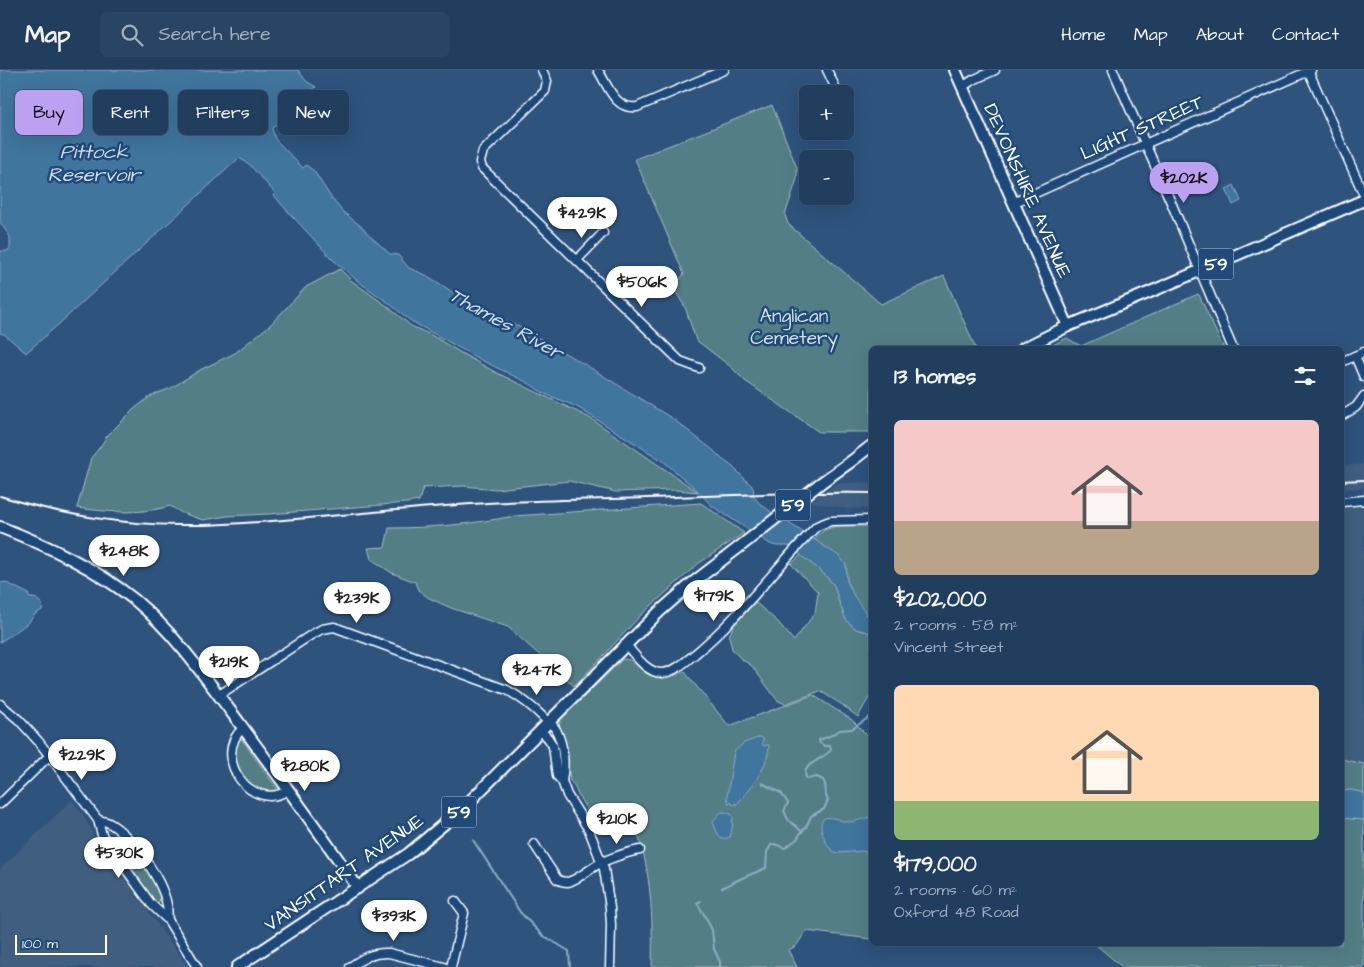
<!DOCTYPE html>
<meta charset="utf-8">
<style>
body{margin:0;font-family:"Architects Daughter",sans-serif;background:#2a4564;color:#f1f3f6;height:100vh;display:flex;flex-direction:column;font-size:19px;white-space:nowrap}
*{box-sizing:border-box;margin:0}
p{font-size:16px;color:#a2aebc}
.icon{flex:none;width:28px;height:28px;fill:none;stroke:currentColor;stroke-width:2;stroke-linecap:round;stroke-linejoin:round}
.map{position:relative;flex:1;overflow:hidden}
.sheet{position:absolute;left:869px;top:276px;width:475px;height:600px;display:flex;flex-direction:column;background:#223e5e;border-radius:8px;box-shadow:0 5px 20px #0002,0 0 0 1px #3f5773}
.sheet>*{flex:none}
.banner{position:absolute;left:15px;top:20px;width:475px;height:45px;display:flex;gap:10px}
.fabs{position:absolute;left:799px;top:15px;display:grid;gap:10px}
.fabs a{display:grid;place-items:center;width:55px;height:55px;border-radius:8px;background:#223e5e;box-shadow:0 5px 20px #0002,0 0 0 1px #3f5773;font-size:25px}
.scale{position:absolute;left:15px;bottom:12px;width:92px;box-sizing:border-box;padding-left:5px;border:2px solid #fff;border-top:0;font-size:14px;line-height:18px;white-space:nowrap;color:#fff;-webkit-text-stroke:4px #1f4a7a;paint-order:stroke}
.price{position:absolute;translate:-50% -42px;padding:0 11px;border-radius:18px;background:#fff;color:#222;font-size:16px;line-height:32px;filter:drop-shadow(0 1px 2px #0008)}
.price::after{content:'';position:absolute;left:50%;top:30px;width:15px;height:11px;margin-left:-8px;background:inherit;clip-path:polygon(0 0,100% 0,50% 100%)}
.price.on{background:#bca0f2;color:#111}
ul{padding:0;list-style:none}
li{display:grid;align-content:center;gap:10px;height:265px;padding:0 25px}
li span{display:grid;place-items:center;height:155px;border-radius:8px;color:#555}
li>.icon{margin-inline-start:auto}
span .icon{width:90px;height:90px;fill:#fffc;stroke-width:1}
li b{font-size:21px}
h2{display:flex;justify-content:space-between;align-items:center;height:60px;padding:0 25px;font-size:21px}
.tag{padding:0 18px;border-radius:8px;background:#223e5e;box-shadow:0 5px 20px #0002,0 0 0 1px #3f5773;font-size:18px;line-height:45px}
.tag.on{background:#bca0f2;color:#111}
header{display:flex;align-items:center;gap:30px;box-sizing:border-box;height:70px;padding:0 25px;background:#223e5e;border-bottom:1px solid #3f5773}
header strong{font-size:24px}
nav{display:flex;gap:28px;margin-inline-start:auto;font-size:18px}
.search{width:350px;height:45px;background:#2a4564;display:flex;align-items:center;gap:12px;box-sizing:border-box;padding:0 18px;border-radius:8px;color:#a2aebc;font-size:19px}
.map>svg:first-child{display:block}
.built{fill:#3f5e80}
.green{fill:#527e86;stroke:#a8bec2}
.water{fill:#41759e;stroke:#8dacc5}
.pier{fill:#2e537d}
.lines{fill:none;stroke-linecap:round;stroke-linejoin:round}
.stream{stroke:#8dacc5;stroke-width:2}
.minor-casing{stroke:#fff;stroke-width:11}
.major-casing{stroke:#fff;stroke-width:14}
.minor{stroke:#1f4a7a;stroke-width:8}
.major{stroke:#1f4a7a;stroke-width:10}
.rail{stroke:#fff;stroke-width:2}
.major-bridge-casing{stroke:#fff;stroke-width:14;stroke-linecap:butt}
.major-bridge{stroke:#1f4a7a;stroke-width:10}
.labels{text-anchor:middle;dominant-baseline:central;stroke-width:5;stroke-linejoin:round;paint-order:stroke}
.shield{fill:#1f4a7a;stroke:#bcc9d7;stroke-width:1}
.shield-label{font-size:18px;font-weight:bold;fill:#fff}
.street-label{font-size:19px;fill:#fff;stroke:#1f4a7a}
.park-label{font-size:19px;fill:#d4dfe1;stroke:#1f4a7a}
.water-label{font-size:20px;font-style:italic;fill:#d0dce7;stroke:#1f4a7a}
</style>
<header>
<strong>Map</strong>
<div class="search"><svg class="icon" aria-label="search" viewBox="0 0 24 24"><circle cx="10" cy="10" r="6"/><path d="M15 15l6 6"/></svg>Search here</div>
<nav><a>Home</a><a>Map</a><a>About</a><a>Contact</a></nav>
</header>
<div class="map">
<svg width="1364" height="897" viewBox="0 0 1364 897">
<rect width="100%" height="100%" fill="#2e537d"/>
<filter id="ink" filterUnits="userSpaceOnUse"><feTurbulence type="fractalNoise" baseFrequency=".02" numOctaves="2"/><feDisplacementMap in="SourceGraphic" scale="10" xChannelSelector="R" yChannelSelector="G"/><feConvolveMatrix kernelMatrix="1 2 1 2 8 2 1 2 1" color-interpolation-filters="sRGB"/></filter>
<g filter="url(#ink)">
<!-- built -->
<g class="built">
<polygon points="1364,394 1364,418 1341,419 1341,396"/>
<polygon points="871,412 871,438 850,439 809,432 838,413"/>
<polygon points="1364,436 1364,694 1341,689 1341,437"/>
<polygon points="72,730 85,748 96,769 188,897 0,897 0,799"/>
</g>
<!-- green -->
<g class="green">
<polygon points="772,35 797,98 797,109 785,145 788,154 881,234 944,206 976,279 871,279 871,362 819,362 745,311 731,297 696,270 685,237 673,217 684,204 635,89"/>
<path d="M340 199 352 211 387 236 411 256 431 265 461 283 495 302 590 348 698 422 676 420 616 422 569 411 496 419 463 416 423 418 419 431 406 433 269 444 227 446 203 450 182 443 170 436C139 445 108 442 77 438L91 388 100 377 107 366 134 339 151 326 171 318 200 300 235 283 270 255 306 217Z"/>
<polygon points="1198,224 1199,225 1224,279 1044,279 1067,268 1081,276"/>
<path d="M701 433 744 463 698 494 641 545 604 585 574 616 508 557 451 538 429 528 418 520 415 512 392 503 371 489 368 478 385 477 389 458C431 458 473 454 514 446Z"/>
<path d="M836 456H871V547C861 543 849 521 847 511 846 506 847 500 846 495L814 469 824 460Z"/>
<polygon points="801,485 822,502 834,515 839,532 846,550 856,559 871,563 871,624 858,647 841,634 820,621 785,634 777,630 752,596 741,589 732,579 729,566 734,555 755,532 778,552 794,571 815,543 818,522 791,494"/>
<path d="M623 589C633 589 636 595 643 601 656 611 670 609 684 601L729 656 813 625 852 650 871 669V869L806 861C805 863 797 875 795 877 793 878 790 879 788 880L797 897H652C653 856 652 811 640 771 636 759 629 747 623 736L594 752 578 725 574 715 570 711 565 672 559 655 561 649Z"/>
<path d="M240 667 278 720C252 731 223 690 240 667Z"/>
<polygon points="1341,689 1364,694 1364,723 1352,720 1341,721"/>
<polygon points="1341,748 1364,750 1364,897 1122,897 1095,874 1341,874"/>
<polygon points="116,765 120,766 126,771 151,806 160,826 159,832 157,833 154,832 112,775 111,770"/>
</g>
<!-- water -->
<g class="water">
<polygon points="0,0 298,0 306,11 316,17 272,58 275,69 303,98 306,95 314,101 332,129 343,142 361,156 368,164 390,184 398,185 409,198 426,205 473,235 490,241 507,252 518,256 589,297 673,349 713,380 722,389 733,397 752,416 754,421 753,424 758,432 770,441 786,451 839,486 846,495 847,511 854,526 867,545 871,547 871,563 856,559 846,550 839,532 834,515 822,502 789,476 776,476 770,474 712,436 697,420 663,391 577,337 543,323 530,314 481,290 411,251 386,231 359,212 332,189 282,135 274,125 275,123 249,94 239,88 59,254 26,283 4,264 0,263 0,181 7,181 10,178 10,167 0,152"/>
<polygon points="1234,115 1241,131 1233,135 1226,119"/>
<path d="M5 512 29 524 28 526 31 528H35C40 532 44 534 42 540L34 545 29 552 14 563 0 572V513Z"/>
<path d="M760 667 764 669 762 672 763 675 765 676 768 674 769 676C768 698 750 719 736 735L735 733 733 735 731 732 729 734 727 727 734 682 744 673Z"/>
<polygon points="1352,720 1364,723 1364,750 1341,748 1341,721"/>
<path d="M724 742 731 744 733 747 732 759 730 767C728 768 724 769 722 769 718 767 714 755 713 751L720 743Z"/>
<path d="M871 747V793L866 782 863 781 838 783C831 782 828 775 825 770 821 761 816 744 833 748 838 749 842 752 848 752 856 752 863 748 871 747Z"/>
</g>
<!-- pier -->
<polygon class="pier" points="775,441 787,448 760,469 749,462"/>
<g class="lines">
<!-- stream -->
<g class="stream">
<polyline points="762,713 781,723 788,733 784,741 789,751 796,756 801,761"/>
<polyline points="473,770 520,842 542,865 569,881 570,897"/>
<path d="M722 818 740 809 766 798 767 782 771 775 774 774 785 778 797 769 800 764 806 757 811 746 824 739 828 730C822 722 829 718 823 710L817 707 807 709C798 695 824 689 831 680L830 676H824L820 673 819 670 830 666 840 660 852 659 871 646"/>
<polyline points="701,831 697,833 705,846 712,860 714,879 720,892 720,897"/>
</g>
<defs>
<g id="minor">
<polyline points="542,0 547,11 545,21 483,81 480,92 482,98 680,291 699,298"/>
<path d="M598 0C608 16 615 40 637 37L724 0"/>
<polyline points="827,0 838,23"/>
<polyline points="1113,0 1173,137 1233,279"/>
<polyline points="1308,0 1364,125"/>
<polyline points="962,17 973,10 995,0"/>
<polyline points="1013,133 1311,0"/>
<polyline points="577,190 603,163"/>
<polyline points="1355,286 1364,307"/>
<polyline points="1341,292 1364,282"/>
<polyline points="1341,346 1356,337 1364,326"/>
<polyline points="1341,432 1364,430"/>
<path d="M627 576C636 586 647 603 662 603 675 602 686 591 695 584 741 546 775 498 817 456L830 451 871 450"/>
<path d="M219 625 311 565 322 559 334 557 507 620C522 628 534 638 545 649 549 653 554 655 556 660 564 675 565 695 562 711"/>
<polyline points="0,634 19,650 39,672 98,750 102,765 107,773 151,834 168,850 197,897"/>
<path d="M243 658C210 688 253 744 288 720"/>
<polyline points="541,661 548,668 553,676 557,706 562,711 567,725 589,760 604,799 610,838 611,855 610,897"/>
<polyline points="0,734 49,686"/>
<path d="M98 750C101 751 106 751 109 753 132 766 162 809 167 835 168 840 167 845 168 850"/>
<path d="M534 774 557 809C560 811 563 812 568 812 578 810 592 797 602 792 614 787 627 782 640 780"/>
<path d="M350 897C363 888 373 882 389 883L444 897"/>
<polyline points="451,897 464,843 455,831"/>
</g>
<g id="major">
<polyline points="955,0 1068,256"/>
<polyline points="1022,279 1068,256 1148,223 1364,130"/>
<polyline points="849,393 871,376"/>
<path d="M0 457C49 476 95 498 136 531 174 563 202 603 232 643 274 700 317 758 358 818"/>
<polyline points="237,897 408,784 462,739 659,542 691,514 738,478"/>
</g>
</defs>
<!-- minor casing -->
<use href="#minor" class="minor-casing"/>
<!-- major casing -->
<use href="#major" class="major-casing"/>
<!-- minor -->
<use href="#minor" class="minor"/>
<!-- major -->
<use href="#major" class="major"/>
<!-- rail -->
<g class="rail">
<polyline points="1341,411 1364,410"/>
<path d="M0 426C58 444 117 454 177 455 217 456 257 452 296 449 354 444 413 438 471 434 530 430 588 430 647 428 722 425 797 422 871 423"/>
</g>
<defs>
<polyline id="major-bridge" points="738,478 822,412 849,393"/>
</defs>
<!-- major-bridge casing -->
<use href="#major-bridge" class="major-bridge-casing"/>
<!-- major-bridge -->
<use href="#major-bridge" class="major-bridge"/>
</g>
</g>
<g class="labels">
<!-- shield labels -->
<g class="shield">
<rect x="1198.5" y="178.5" width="35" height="31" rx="4"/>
<rect x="775.5" y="419.5" width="35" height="31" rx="4"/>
<rect x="441.5" y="726.5" width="35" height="31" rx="4"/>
</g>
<g class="shield-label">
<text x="1216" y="194">59</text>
<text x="793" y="435">59</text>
<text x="459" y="742">59</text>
</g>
<!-- street labels -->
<g class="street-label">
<text transform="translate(1142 58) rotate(-24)">LIGHT STREET</text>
<text transform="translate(1027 121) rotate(66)">DEVONSHIRE AVENUE</text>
<text transform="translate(344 803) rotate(-35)">VANSITTART AVENUE</text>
</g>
<!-- park labels -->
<g class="park-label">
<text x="794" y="246">Anglican<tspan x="794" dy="22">Cemetery</tspan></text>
</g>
<!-- water labels -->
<g class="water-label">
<text x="94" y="82">Pittock<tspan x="94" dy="23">Reservoir</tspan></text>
<text transform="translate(506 254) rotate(29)">Thames River</text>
</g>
</g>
</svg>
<div class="fabs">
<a>+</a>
<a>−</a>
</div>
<div class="scale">100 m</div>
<b class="price on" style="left:1184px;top:134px">$202K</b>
<b class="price" style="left:582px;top:169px">$429K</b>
<b class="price" style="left:642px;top:238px">$506K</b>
<b class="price" style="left:124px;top:507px">$248K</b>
<b class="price" style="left:714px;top:552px">$179K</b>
<b class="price" style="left:357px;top:554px">$239K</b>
<b class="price" style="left:229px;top:618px">$219K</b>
<b class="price" style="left:537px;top:626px">$247K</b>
<b class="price" style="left:82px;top:711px">$229K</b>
<b class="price" style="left:305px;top:722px">$280K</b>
<b class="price" style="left:617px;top:775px">$210K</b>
<b class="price" style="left:119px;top:809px">$530K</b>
<b class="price" style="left:394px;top:872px">$393K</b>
<div class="banner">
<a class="tag on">Buy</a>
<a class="tag">Rent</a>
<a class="tag">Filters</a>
<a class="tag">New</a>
</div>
<section class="sheet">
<h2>13 homes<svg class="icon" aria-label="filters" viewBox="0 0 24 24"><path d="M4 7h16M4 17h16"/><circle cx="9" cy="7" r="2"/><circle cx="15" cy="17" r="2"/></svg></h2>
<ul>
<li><span style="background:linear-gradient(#f6c9c9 65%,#b9a48a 0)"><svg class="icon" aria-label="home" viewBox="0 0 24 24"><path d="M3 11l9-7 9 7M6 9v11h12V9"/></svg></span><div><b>$202,000</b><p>2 rooms · 58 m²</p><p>Vincent Street</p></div></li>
<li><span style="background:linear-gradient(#ffd9b3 75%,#8fb573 0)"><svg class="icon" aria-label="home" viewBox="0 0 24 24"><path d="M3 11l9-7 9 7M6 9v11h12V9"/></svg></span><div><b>$179,000</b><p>2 rooms · 60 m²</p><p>Oxford 48 Road</p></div></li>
</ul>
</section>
</div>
